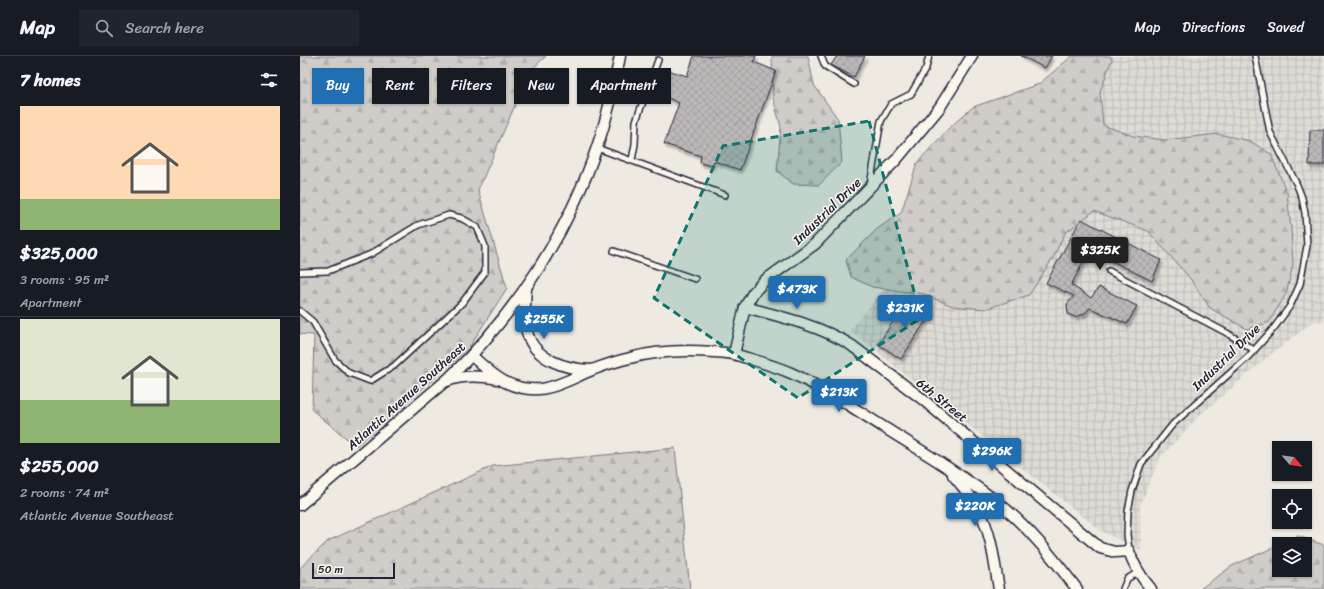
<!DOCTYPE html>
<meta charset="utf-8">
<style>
body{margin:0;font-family:Sriracha,sans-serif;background:#20242c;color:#f1f3f6;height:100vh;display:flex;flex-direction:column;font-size:15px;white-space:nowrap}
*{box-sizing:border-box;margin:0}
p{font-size:13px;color:#9ea1a6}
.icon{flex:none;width:22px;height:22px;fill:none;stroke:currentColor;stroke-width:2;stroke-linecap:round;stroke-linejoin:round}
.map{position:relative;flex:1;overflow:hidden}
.sheet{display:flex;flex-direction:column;background:#171b24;width:300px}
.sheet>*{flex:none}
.hud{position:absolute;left:12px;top:12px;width:380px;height:36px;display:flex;gap:8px}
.needle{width:26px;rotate:118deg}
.buttons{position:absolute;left:972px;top:385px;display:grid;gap:8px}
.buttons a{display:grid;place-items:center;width:40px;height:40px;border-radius:0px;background:#171b24;box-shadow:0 1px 3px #0004;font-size:20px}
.scale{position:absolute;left:12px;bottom:10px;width:83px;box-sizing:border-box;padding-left:4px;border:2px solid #22223b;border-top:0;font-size:11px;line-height:14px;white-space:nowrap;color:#22223b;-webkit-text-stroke:3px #fbf7ec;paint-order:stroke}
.price{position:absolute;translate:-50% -34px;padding:0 9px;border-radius:4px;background:#1f6fb2;color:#fff;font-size:13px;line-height:26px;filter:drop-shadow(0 1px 2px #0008)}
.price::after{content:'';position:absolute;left:50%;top:24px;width:12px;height:9px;margin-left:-6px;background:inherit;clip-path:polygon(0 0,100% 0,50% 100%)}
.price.on{background:#222;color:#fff}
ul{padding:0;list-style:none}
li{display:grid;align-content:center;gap:8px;height:212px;padding:0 20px}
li+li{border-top:1px solid #363941}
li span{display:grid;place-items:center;height:124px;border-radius:0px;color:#555}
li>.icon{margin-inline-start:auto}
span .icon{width:72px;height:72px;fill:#fffc;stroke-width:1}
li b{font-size:17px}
h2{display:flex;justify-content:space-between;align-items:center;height:48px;padding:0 20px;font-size:17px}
.tag{padding:0 14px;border-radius:0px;background:#171b24;box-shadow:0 1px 3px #0004;font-size:14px;line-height:36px}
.tag.on{background:#1f6fb2;color:#fff}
header{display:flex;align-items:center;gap:24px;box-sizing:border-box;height:56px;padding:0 20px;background:#171b24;border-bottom:1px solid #363941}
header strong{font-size:19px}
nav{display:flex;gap:22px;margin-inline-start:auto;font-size:14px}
.search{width:280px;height:36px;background:#20242c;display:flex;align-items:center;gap:10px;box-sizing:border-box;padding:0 14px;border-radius:0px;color:#9ea1a6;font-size:15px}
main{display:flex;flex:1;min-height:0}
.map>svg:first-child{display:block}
.industrial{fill:url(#industrial-grid)}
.forest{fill:url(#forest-firs);stroke:#797882}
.building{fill:url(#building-cross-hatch);stroke:#22223b;filter:url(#shadow)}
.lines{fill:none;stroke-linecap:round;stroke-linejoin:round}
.lane-casing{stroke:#22223b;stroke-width:8}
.street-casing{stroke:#22223b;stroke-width:13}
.lane{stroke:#fbf7ec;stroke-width:5}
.street{stroke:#fbf7ec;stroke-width:10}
.marked{fill:#0f766e;fill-opacity:0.2;stroke:#0f766e;stroke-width:3;stroke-dasharray:8 5;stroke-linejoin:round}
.labels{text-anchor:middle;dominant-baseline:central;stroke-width:3;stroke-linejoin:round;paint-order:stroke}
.street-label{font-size:13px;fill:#22223b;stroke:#fbf7ec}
</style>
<header>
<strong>Map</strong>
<div class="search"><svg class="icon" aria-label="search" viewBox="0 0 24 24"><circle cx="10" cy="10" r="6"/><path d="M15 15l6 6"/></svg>Search here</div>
<nav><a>Map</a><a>Directions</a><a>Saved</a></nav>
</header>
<main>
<section class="sheet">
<h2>7 homes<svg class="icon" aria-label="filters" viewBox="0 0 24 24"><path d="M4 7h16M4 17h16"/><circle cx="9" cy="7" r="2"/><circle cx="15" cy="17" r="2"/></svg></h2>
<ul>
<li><span style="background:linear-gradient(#ffd9b3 75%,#8fb573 0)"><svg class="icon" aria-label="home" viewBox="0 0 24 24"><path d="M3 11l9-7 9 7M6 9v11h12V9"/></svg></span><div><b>$325,000</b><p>3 rooms · 95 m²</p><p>Apartment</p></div></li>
<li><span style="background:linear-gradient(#dfe7d0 65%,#8fb573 0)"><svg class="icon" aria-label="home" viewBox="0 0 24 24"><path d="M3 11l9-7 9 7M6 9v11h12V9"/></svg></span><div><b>$255,000</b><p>2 rooms · 74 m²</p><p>Atlantic Avenue Southeast</p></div></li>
</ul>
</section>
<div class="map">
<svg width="1024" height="533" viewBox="0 0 1024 533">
<defs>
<pattern id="industrial-grid" width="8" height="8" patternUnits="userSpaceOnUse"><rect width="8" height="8" fill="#dfdbd5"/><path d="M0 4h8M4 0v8" fill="none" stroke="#bfbcb8"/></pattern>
<pattern id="forest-firs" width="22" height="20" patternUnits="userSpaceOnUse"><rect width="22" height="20" fill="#d0cdc9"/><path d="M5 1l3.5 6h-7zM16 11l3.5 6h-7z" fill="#b2b0ae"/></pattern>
<pattern id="building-cross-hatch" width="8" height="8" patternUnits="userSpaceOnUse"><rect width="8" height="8" fill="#bcb8b8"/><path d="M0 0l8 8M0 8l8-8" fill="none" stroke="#a19e9f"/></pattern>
<filter id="shadow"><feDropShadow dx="2" dy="3.5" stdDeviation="1" flood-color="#0004"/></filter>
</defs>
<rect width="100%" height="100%" fill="#eeeae2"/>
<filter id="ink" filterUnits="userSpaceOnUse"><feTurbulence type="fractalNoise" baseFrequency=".025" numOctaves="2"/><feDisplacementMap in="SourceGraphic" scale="8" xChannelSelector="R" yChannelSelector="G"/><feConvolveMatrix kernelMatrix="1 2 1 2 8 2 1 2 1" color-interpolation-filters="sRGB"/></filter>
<g filter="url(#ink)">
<!-- industrial -->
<polygon class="industrial" points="779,0 1024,0 1024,266 1014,265 964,304 898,361 859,403 840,450 841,494 801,475 550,274"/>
<!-- forest -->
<g class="forest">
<polygon points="0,0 246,0 230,15 178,134 207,232 168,293 56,390 12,354 14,279 0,278"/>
<polygon points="472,0 508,0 514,29 538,63 542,106 519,129 493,128 477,115 481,71 473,42"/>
<polygon points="772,0 810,0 812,3 800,36 803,69 833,80 865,84 918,78 950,85 971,98 987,137 991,173 993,209 986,238 969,266 947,273 910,252 889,221 848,175 794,155 765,177 753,202 729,239 685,253 652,250 624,238 572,231 551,221 546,204 577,173 601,157 617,107 650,71 673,51 739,28"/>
<polygon points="375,392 390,533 0,533 0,512 28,485 193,410"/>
<polygon points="998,480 1024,489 1024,533 900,533 932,510 979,489 979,514 1005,514 1005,488 981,488"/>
</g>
<!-- building -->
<g class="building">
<polygon points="394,0 456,0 454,6 476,15 440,114 414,105 412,110 400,107 401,100 364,88 379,47 354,36 364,13 387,20"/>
<polygon points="537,0 565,0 554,21 531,9"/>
<polygon points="721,0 752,0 745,12"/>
<polygon points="1010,74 1024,74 1024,109 1009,109"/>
<polygon points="781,163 861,204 852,225 790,194 771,229 791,242 799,231 837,250 827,268 790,252 784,258 775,261 768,258 767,248 774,240 746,227"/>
<polygon points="609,242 631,257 601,303 578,288"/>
</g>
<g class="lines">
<defs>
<g id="lane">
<polyline points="521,0 525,10 554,28"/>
<polyline points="297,92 425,139"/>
<polyline points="332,104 335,88 336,65 358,4"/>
<polyline points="570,129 581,65 591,48 611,38 626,12 629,0"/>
<polyline points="314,195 395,223"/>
<polyline points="809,215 927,277 954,294"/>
<polyline points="0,216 28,215 71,198 118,169 149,159 161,162 177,171 185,190 185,216 162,247 94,310 70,325 49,317 35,304 13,266 0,255"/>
<polyline points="829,495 827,478 828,455 832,435 841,408 873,368 948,301 974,272 990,250 1000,228 1007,190 1005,157 1002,142 997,129 970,76 955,0"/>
<polyline points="823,533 827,523 838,516"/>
</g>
<g id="street">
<path d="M226 233C225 247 223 262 227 276 234 304 266 313 291 314"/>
<path d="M445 251C482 261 518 269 551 289L621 342 800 492 815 496 829 495C834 510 841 521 851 533"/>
<path d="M434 298C453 304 473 309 491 317 524 332 555 353 585 372 623 396 662 419 697 446 728 470 753 502 777 533"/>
<path d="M172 300C182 309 193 320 205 326 240 343 261 327 292 314 305 309 317 305 330 302 363 293 400 294 434 298L445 251 453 237 464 225 515 188 596 104 640 51 672 0"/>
<path d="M147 325C164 319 180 320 198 323"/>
<path d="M653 419C662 430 672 441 679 454 692 478 694 506 699 533"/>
<path d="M0 449 149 322C215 258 267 179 297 91 307 62 314 31 320 0"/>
</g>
</defs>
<!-- lane casing -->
<use href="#lane" class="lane-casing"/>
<!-- street casing -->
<use href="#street" class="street-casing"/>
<!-- lane -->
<use href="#lane" class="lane"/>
<!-- street -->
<use href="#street" class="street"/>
</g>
</g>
<!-- marked area -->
<path class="marked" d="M569 65 621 262 498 342 354 242 423 90Z"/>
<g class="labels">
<!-- street labels -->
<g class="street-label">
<text transform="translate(527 155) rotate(-44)">Industrial Drive</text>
<text transform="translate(926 301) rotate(-44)">Industrial Drive</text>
<text transform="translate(106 340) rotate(-42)">Atlantic Avenue Southeast</text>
<text transform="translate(642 344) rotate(39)">6th Street</text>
</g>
</g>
</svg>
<div class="buttons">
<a><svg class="needle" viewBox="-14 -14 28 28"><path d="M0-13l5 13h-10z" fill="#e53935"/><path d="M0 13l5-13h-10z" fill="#9ea1a6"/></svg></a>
<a><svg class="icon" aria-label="locate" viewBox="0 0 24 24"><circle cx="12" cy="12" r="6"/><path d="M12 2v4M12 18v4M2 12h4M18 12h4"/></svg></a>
<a><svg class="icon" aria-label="layers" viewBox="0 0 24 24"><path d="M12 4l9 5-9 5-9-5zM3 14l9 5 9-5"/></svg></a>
</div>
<div class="scale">50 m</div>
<b class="price on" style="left:800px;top:215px">$325K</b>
<b class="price" style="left:497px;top:254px">$473K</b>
<b class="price" style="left:605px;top:273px">$231K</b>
<b class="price" style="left:244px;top:284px">$255K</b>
<b class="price" style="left:539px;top:357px">$213K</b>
<b class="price" style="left:692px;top:416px">$296K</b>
<b class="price" style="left:675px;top:471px">$220K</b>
<div class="hud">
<a class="tag on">Buy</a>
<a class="tag">Rent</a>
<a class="tag">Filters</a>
<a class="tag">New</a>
<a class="tag">Apartment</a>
</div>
</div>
</main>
